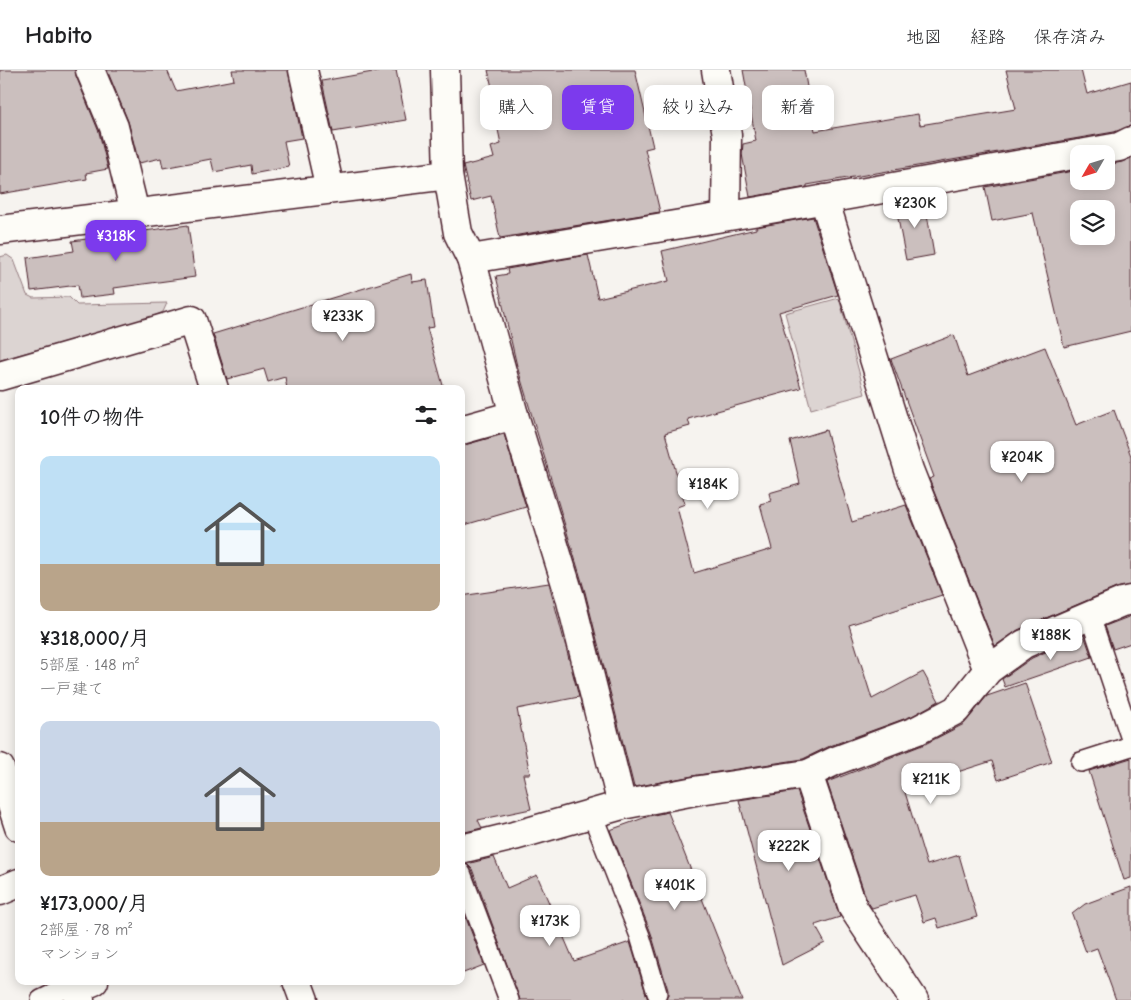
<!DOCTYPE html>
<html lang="ja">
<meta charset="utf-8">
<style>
body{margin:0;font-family:"Comic Neue","Klee One",sans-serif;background:#f2f2f2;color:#202124;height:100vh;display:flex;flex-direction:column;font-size:19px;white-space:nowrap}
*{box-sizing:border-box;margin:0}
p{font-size:16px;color:#757577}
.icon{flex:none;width:28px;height:28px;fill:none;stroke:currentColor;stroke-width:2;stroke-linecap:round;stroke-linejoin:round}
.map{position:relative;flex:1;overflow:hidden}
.side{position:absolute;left:15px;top:315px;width:450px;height:600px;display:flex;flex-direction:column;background:#fff;border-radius:10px;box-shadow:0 2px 12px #0003}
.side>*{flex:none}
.banner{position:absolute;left:480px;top:15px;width:475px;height:45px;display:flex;gap:10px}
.needle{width:32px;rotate:231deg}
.buttons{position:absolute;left:1070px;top:75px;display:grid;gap:10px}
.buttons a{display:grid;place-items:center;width:45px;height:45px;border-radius:10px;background:#fff;box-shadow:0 2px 12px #0003;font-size:25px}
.price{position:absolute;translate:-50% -42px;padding:0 11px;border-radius:10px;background:#fff;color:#222;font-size:16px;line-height:32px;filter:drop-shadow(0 1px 2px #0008)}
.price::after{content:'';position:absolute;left:50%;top:30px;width:15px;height:11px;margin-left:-8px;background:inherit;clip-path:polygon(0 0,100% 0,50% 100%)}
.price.selected{background:#7c3aed;color:#fff}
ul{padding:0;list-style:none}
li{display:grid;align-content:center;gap:10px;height:265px;padding:0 25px}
li span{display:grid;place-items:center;height:155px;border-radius:10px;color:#555}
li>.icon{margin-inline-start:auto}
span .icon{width:90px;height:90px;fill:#fffc;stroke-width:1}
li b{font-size:21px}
h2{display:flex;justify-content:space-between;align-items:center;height:60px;padding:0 25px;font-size:21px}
.pill{padding:0 18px;border-radius:10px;background:#fff;box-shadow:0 2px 12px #0003;font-size:18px;line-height:45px}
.pill.selected{background:#7c3aed;color:#fff}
header{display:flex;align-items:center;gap:30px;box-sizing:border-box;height:70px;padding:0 25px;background:#fff;border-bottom:1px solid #e0e0e0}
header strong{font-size:24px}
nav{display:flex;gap:28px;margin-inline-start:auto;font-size:18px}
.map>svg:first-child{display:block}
.green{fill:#dcd4d2;stroke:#937a7e}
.building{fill:#cbbfbe;stroke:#4a1f2b;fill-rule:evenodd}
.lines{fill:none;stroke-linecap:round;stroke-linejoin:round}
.service-casing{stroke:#4a1f2b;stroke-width:22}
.minor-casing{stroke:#4a1f2b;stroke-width:31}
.primary-casing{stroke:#4a1f2b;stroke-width:31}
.service{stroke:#fdfcf7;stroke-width:19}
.minor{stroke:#fdfcf7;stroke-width:28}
.primary{stroke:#fdfcf7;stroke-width:28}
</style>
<header>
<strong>Habito</strong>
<nav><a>地図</a><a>経路</a><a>保存済み</a></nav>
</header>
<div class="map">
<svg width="1131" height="930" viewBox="0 0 1131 930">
<rect width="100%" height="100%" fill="#f6f3ef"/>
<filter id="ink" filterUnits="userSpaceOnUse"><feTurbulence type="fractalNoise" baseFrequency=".02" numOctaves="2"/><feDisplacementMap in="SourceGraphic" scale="10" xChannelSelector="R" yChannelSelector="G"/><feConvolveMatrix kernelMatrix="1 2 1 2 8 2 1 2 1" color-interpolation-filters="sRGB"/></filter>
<g filter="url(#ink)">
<!-- green -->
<g class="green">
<polygon points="7,185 14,190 27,225 33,228 69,227 77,235 167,233 163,242 149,248 0,290 0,187"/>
<polygon points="839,228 865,324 811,339 785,243"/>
</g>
<!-- building -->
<g class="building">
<polygon points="0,0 75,0 76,6 99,62 108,99 86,103 87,109 0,124"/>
<polygon points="107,0 167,0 176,21 234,10 232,0 288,0 302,68 284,71 289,97 252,104 251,95 214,102 211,89 163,98 161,88 139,93 128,51"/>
<polygon points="384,0 396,0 406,50 333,62 322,11"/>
<polygon points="488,0 635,0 653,77 645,79 660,142 500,168 491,126 471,131 463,96 494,88 491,77 501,74 492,31 495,31"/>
<polygon points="743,0 804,0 815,61 918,44 920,55 1016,39 1006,0 1081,0 1087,24 1131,11 1131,56 1114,62 807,115 807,117 750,127 742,84 743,74 756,71"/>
<path d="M1131 88V261L1064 277 1033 143 992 151 985 117 1079 100V111H1106V95L1122 92ZM1079 139H1106V166H1079Z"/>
<polygon points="924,127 934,185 906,190 895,133"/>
<polygon points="813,147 838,225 779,242 801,318 688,349 690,356 665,363 685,434 677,437 694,503 772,479 760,434 771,431 769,423 800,414 790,371 826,360 852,452 906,435 942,525 849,555 872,629 923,602 939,631 912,646 830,676 803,689 698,705 634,717 585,522 517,296 496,206 508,204 507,199 588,185 598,228 669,211 662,181 756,159 756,157"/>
<polygon points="188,155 195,207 114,218 115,224 80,228 78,215 31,221 27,188 74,181 72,171"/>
<polygon points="411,204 412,212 427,210 434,257 427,258 444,319 287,319 285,307 268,312 264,299 227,309 213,264"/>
<polygon points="954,265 968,306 1045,277 1076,355 1114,340 1131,386 1131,515 1116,518 1018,560 995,576 929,409 934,407 891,289"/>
<polygon points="504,364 526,437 461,456 461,376"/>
<polygon points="549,513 579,627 517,639 530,704 523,704 531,739 478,750 482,758 461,763 461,526"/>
<polygon points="1131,546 1131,573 1113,579 1105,556"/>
<polygon points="1084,565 1092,587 1005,617 1002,609 1032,588"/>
<polygon points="1025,613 1052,692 998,710 992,691 904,719 927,795 959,785 977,847 939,858 936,848 924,852 915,825 872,838 867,831 827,712 925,674 964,654 987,626"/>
<polygon points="1131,688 1131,808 1124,810 1089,701"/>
<polygon points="797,721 840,847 815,855 825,873 782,895 739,730"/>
<polygon points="668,742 742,930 666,930 668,925 668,920 651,863 610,760 649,746"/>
<polygon points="494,787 507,818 537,805 574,891 630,872 648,930 520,930 472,799 467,794"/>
<polygon points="1131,817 1131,930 1116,930 1097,878 1086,882 1072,844 1085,834"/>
<polygon points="466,848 484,895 461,904 461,850"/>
</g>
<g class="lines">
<defs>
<g id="service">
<polyline points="1090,546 1131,669"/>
<polyline points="1081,692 1131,676"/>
<polyline points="592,744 640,866 657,923"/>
<polyline points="461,803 509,930"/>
<polyline points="41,930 74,914"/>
</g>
<g id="minor">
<polyline points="90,0 114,57 135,143"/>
<polyline points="303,0 330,119"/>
<polyline points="445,0 448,105 458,163 471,189 514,345 570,527 622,735"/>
<polyline points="716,0 727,65 726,146"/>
<polyline points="1080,84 1119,77 1131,71"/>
<polyline points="824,129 909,400 988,600"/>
<polyline points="0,160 448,105"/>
<polyline points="471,189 759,141 1079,84"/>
<polyline points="0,306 192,250 214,319"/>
<polyline points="461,360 514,345"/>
<polyline points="808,704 853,838 914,930"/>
<polyline points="461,779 514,766 622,735 700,720 808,704 835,691 918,660 956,640 988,600 1024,574 1122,532 1131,530"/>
<polyline points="0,821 19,813"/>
<polyline points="297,911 304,930"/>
<polyline points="75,919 94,911"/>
</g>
<g id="primary">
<polyline points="0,698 19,757"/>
<polyline points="73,911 80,930"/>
</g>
</defs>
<!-- service casing -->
<use href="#service" class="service-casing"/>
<!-- minor casing -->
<use href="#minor" class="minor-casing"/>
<!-- primary casing -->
<use href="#primary" class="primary-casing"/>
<!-- service -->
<use href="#service" class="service"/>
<!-- minor -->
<use href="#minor" class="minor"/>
<!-- primary -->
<use href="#primary" class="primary"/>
</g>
</g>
</svg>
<div class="buttons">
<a><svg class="needle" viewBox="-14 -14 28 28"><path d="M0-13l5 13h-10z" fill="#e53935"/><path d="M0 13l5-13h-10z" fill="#757577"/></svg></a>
<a><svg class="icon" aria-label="layers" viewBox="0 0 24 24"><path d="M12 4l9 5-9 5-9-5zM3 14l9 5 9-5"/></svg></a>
</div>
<b class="price" style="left:915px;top:159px">¥230K</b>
<b class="price selected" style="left:116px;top:192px">¥318K</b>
<b class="price" style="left:343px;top:272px">¥233K</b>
<b class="price" style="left:1022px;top:413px">¥204K</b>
<b class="price" style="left:708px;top:440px">¥184K</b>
<b class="price" style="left:1051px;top:591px">¥188K</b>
<b class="price" style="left:931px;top:735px">¥211K</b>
<b class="price" style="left:789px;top:802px">¥222K</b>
<b class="price" style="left:675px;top:841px">¥401K</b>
<b class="price" style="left:550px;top:877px">¥173K</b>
<div class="banner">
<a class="pill">購入</a>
<a class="pill selected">賃貸</a>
<a class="pill">絞り込み</a>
<a class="pill">新着</a>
</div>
<section class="side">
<h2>10件の物件<svg class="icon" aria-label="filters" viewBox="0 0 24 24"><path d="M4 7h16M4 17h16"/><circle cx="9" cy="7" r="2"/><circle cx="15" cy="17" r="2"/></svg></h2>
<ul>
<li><span style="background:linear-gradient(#bfe0f5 70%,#b9a48a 0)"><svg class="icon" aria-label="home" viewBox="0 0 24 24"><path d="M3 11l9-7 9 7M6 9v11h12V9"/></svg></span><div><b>¥318,000/月</b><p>5部屋 · 148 m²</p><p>一戸建て</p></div></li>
<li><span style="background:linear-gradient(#c9d6e8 65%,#b9a48a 0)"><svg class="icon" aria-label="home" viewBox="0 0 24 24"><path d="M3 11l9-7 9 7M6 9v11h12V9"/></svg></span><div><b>¥173,000/月</b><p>2部屋 · 78 m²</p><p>マンション</p></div></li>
</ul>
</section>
</div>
